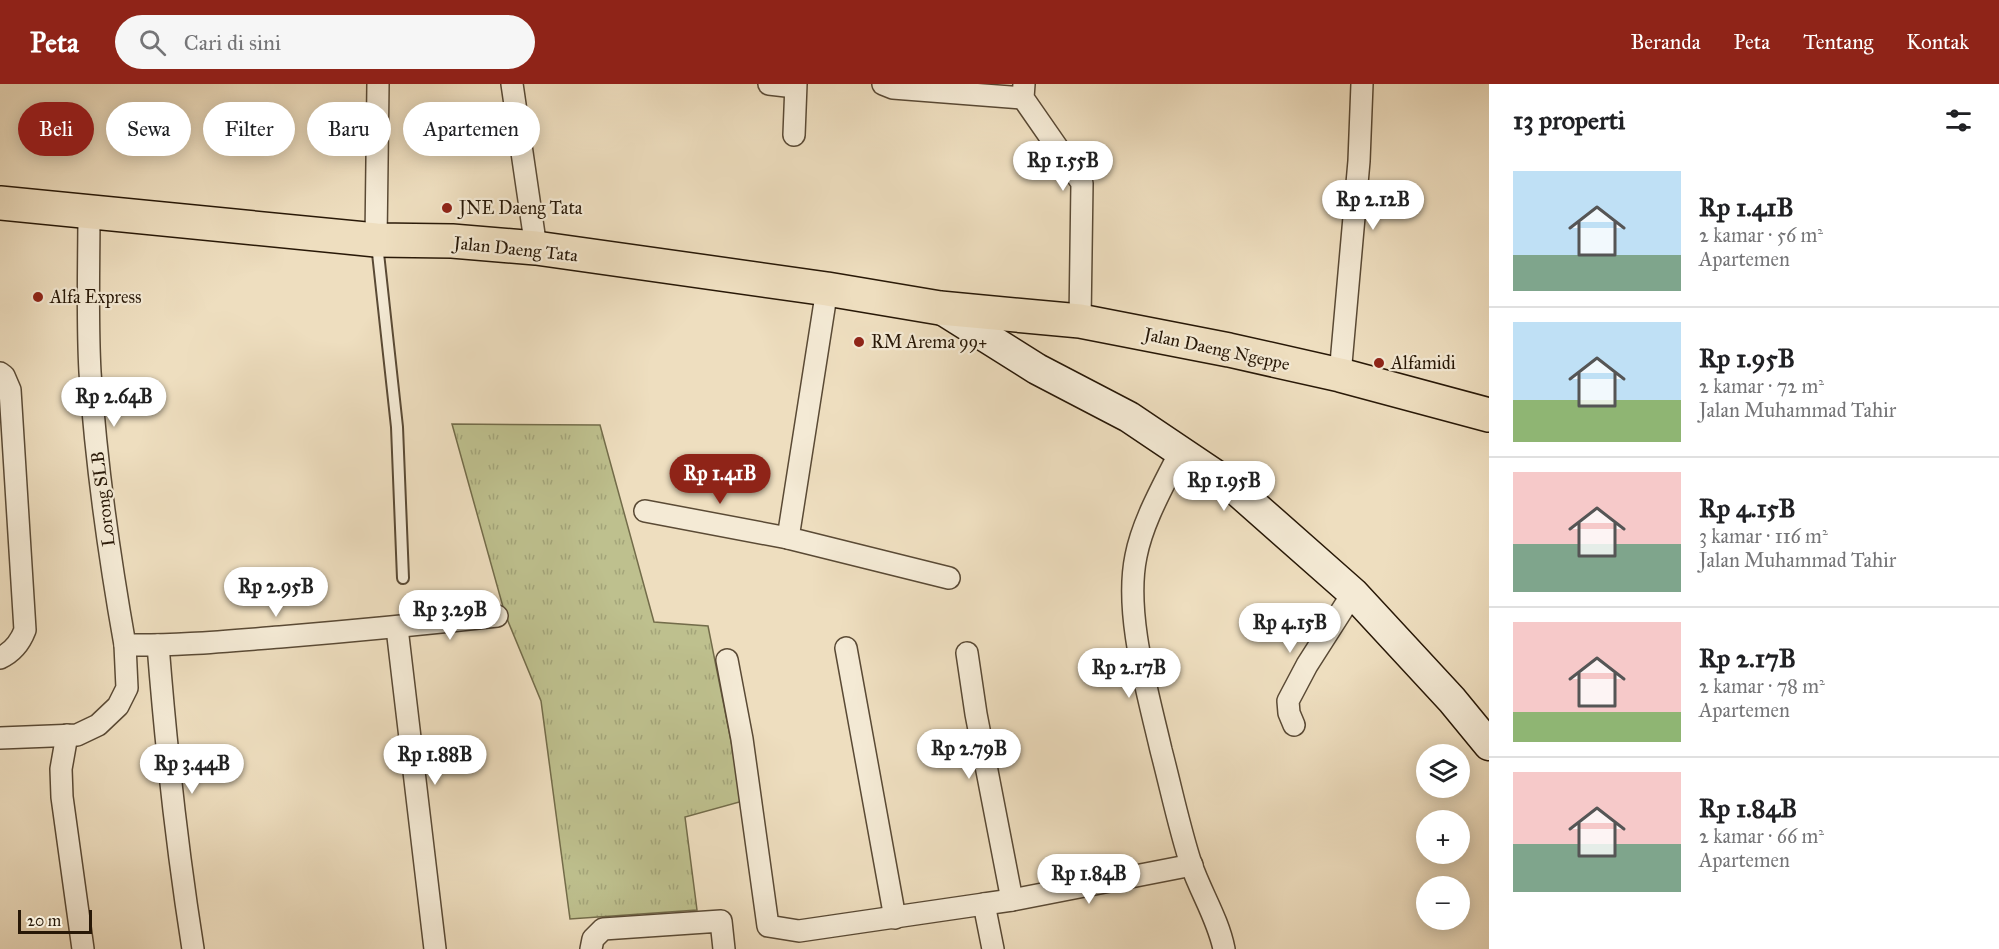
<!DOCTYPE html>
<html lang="id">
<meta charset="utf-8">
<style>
body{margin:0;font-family:"IM FELL Great Primer",serif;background:#f6f6f6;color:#202124;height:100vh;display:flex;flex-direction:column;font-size:22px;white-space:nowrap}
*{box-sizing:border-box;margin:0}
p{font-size:20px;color:#757577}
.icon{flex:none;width:33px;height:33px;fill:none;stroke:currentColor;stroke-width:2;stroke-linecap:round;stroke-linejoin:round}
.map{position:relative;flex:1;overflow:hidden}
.drawer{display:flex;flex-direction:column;background:#fff;width:510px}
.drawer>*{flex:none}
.top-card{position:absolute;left:18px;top:18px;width:570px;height:54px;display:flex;gap:12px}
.controls{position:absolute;left:1416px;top:660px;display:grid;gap:12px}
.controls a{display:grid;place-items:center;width:54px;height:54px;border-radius:50%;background:#fff;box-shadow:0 3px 15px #0003;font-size:30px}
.scale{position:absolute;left:18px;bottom:15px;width:74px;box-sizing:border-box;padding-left:6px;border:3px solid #281807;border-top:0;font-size:16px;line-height:21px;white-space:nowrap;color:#281807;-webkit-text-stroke:4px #f4ead5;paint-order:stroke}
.price{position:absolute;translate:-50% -51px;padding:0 14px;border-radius:21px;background:#fff;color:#222;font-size:20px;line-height:39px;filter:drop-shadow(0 2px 3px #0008)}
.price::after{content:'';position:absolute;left:50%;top:36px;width:18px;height:14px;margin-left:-9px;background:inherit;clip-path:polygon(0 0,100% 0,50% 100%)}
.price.on{background:#8f2418;color:#fff}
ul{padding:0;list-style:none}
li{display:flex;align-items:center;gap:18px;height:150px;padding:0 24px}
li+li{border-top:2px solid #e0e0e0}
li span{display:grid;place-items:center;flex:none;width:168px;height:120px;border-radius:0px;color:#555}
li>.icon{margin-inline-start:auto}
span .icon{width:72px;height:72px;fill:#fffc;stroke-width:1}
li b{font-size:26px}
h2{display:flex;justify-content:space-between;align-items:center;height:72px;padding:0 24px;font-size:26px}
.tag{padding:0 21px;border-radius:27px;background:#fff;box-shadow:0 3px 15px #0003;font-size:21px;line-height:54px}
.tag.on{background:#8f2418;color:#fff}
header{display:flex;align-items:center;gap:36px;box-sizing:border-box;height:84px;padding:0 30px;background:#8f2418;color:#fff}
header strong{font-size:28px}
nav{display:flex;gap:33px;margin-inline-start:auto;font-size:21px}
.search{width:420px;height:54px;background:#f6f6f6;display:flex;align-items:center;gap:15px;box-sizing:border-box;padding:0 21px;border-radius:33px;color:#757577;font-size:22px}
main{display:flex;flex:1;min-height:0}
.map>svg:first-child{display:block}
.grass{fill:url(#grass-tufts);stroke:#736c4a;stroke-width:1.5}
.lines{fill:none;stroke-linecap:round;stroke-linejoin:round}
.lane-casing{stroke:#5a4a35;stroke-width:14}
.street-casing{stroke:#5a4a35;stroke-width:24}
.secondary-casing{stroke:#281807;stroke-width:33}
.primary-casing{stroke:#281807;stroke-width:36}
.lane{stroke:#f4ead5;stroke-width:10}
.street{stroke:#f4ead5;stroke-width:21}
.secondary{stroke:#f4ead5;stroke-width:30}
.primary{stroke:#eedebf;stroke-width:33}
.poi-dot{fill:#8f2418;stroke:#f4ead5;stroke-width:2}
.labels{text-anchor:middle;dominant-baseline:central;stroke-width:4.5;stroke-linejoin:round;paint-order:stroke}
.poi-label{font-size:18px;fill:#281807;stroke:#f4ead5;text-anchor:start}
.street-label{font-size:18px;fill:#281807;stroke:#f4ead5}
</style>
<header>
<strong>Peta</strong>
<div class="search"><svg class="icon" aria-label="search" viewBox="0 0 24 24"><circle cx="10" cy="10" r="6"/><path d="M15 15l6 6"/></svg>Cari di sini</div>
<nav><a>Beranda</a><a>Peta</a><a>Tentang</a><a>Kontak</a></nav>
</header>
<main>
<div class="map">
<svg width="1489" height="865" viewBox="0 0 1489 865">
<defs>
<pattern id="grass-tufts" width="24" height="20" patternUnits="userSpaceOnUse" patternTransform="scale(1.5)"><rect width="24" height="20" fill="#bec08e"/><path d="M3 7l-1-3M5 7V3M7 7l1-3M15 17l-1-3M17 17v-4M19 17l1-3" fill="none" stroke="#a3a479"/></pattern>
</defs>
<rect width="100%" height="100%" fill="#eedebf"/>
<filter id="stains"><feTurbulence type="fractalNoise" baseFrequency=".00333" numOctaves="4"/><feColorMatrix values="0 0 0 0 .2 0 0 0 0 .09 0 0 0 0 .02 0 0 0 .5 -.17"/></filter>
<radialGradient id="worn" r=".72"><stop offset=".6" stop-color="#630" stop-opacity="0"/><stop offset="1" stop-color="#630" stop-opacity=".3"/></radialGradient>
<!-- grass -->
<polygon class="grass" points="452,340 600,341 654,538 708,542 743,717 685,733 697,826 570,835 541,617 505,530"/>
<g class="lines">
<defs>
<polyline id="lane" points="377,160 397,343 403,494"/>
<g id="street">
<polyline points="512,0 536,164"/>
<polyline points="769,0 795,3"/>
<polyline points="883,0 893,4 1023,14"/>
<polyline points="1024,0 1023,14 1082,99 1080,237"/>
<polyline points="794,51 796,0"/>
<path d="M89 127C89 181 87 234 90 288 96 379 109 471 125 561 177 562 228 557 280 553 352 547 425 540 497 532"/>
<polyline points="376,156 378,0"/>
<polyline points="827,205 788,454 949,494"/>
<path d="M0 289 4 292 10 306 25 546C20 559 13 568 0 574"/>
<polyline points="1340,291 1359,77 1362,0"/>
<path d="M1180 368C1164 401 1143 436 1136 472 1124 530 1148 609 1161 666 1171 704 1179 743 1191 780 1201 809 1218 835 1224 865"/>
<polyline points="645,427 788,454"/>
<polyline points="397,544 435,865"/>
<path d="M158 561C166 663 177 764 193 865"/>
<polyline points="846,564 895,834"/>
<polyline points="967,569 976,630 1012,816"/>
<polyline points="727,576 742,655 768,842 799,847 984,820"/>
<polyline points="1294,641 1289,629 1288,617 1307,581 1353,509"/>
<polyline points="67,651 61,685 62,713 83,865"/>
<polyline points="0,654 77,651 98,641 118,622 127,604 125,561"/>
<polyline points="591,865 593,855 603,845 721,837 724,865"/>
<polyline points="993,865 984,820 1012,816 1192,781"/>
</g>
<polyline id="secondary" points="940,224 1037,285 1129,333 1233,403 1353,509 1452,616 1489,661"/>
<polyline id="primary" points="0,119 376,156 452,157 536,164 827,205 940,224 1080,237 1229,266 1340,291 1489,331"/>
</defs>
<!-- lane casing -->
<use href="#lane" class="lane-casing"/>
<!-- street casing -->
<use href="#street" class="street-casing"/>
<!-- secondary casing -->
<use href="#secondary" class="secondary-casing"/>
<!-- primary casing -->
<use href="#primary" class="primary-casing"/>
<!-- lane -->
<use href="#lane" class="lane"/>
<!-- street -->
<use href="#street" class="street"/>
<!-- secondary -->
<use href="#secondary" class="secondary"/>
<!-- primary -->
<use href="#primary" class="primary"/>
</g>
<!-- markers -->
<g class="poi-dot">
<circle cx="447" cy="124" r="6"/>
<circle cx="38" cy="213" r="6"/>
<circle cx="859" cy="258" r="6"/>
<circle cx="1379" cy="279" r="6"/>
</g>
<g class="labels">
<!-- poi labels -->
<g class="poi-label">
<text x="459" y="124">JNE Daeng Tata</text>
<text x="50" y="213">Alfa Express</text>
<text x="871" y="258">RM Arema 99+</text>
<text x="1391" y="279">Alfamidi</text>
</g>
<!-- street labels -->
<g class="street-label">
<text transform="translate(516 165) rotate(6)">Jalan Daeng Tata</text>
<text transform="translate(1217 265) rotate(12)">Jalan Daeng Ngeppe</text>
<text transform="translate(103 415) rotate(-97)">Lorong SLB</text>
</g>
</g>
<rect width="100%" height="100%" filter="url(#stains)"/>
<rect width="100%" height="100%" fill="url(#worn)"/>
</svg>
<div class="controls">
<a><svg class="icon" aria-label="layers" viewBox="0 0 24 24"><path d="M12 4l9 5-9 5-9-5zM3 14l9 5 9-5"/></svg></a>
<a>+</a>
<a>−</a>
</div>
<div class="scale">20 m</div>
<b class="price" style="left:1063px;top:108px">Rp 1.55B</b>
<b class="price" style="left:1373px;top:147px">Rp 2.12B</b>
<b class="price" style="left:114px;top:344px">Rp 2.64B</b>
<b class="price on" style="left:720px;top:421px">Rp 1.41B</b>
<b class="price" style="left:1224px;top:428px">Rp 1.95B</b>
<b class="price" style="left:276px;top:534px">Rp 2.95B</b>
<b class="price" style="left:450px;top:557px">Rp 3.29B</b>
<b class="price" style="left:1290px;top:570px">Rp 4.15B</b>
<b class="price" style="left:1129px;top:615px">Rp 2.17B</b>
<b class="price" style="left:969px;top:696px">Rp 2.79B</b>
<b class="price" style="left:435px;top:702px">Rp 1.88B</b>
<b class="price" style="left:192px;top:711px">Rp 3.44B</b>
<b class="price" style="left:1089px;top:821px">Rp 1.84B</b>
<div class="top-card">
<a class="tag on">Beli</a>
<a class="tag">Sewa</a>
<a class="tag">Filter</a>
<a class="tag">Baru</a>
<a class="tag">Apartemen</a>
</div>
</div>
<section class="drawer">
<h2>13 properti<svg class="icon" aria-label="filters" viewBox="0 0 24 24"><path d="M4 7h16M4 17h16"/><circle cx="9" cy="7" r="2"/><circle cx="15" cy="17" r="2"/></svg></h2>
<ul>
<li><span style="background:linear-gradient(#bfe0f5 70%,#7fa58c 0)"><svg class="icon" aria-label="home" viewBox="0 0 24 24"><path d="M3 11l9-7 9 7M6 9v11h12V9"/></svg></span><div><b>Rp 1.41B</b><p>2 kamar · 56 m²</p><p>Apartemen</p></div></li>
<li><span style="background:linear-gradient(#bfe0f5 65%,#8fb573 0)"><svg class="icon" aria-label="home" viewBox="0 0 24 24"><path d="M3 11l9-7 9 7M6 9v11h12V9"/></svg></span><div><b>Rp 1.95B</b><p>2 kamar · 72 m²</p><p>Jalan Muhammad Tahir</p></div></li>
<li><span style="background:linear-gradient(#f6c9c9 60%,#7fa58c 0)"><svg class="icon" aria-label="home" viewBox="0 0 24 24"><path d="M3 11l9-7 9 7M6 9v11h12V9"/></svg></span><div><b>Rp 4.15B</b><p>3 kamar · 116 m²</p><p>Jalan Muhammad Tahir</p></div></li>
<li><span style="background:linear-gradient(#f6c9c9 75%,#8fb573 0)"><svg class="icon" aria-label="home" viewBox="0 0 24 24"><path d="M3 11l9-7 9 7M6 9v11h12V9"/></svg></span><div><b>Rp 2.17B</b><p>2 kamar · 78 m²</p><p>Apartemen</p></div></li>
<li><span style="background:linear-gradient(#f6c9c9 60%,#7fa58c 0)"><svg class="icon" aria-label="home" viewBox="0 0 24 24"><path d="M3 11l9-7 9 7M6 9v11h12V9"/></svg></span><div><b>Rp 1.84B</b><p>2 kamar · 66 m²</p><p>Apartemen</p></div></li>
</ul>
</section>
</main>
